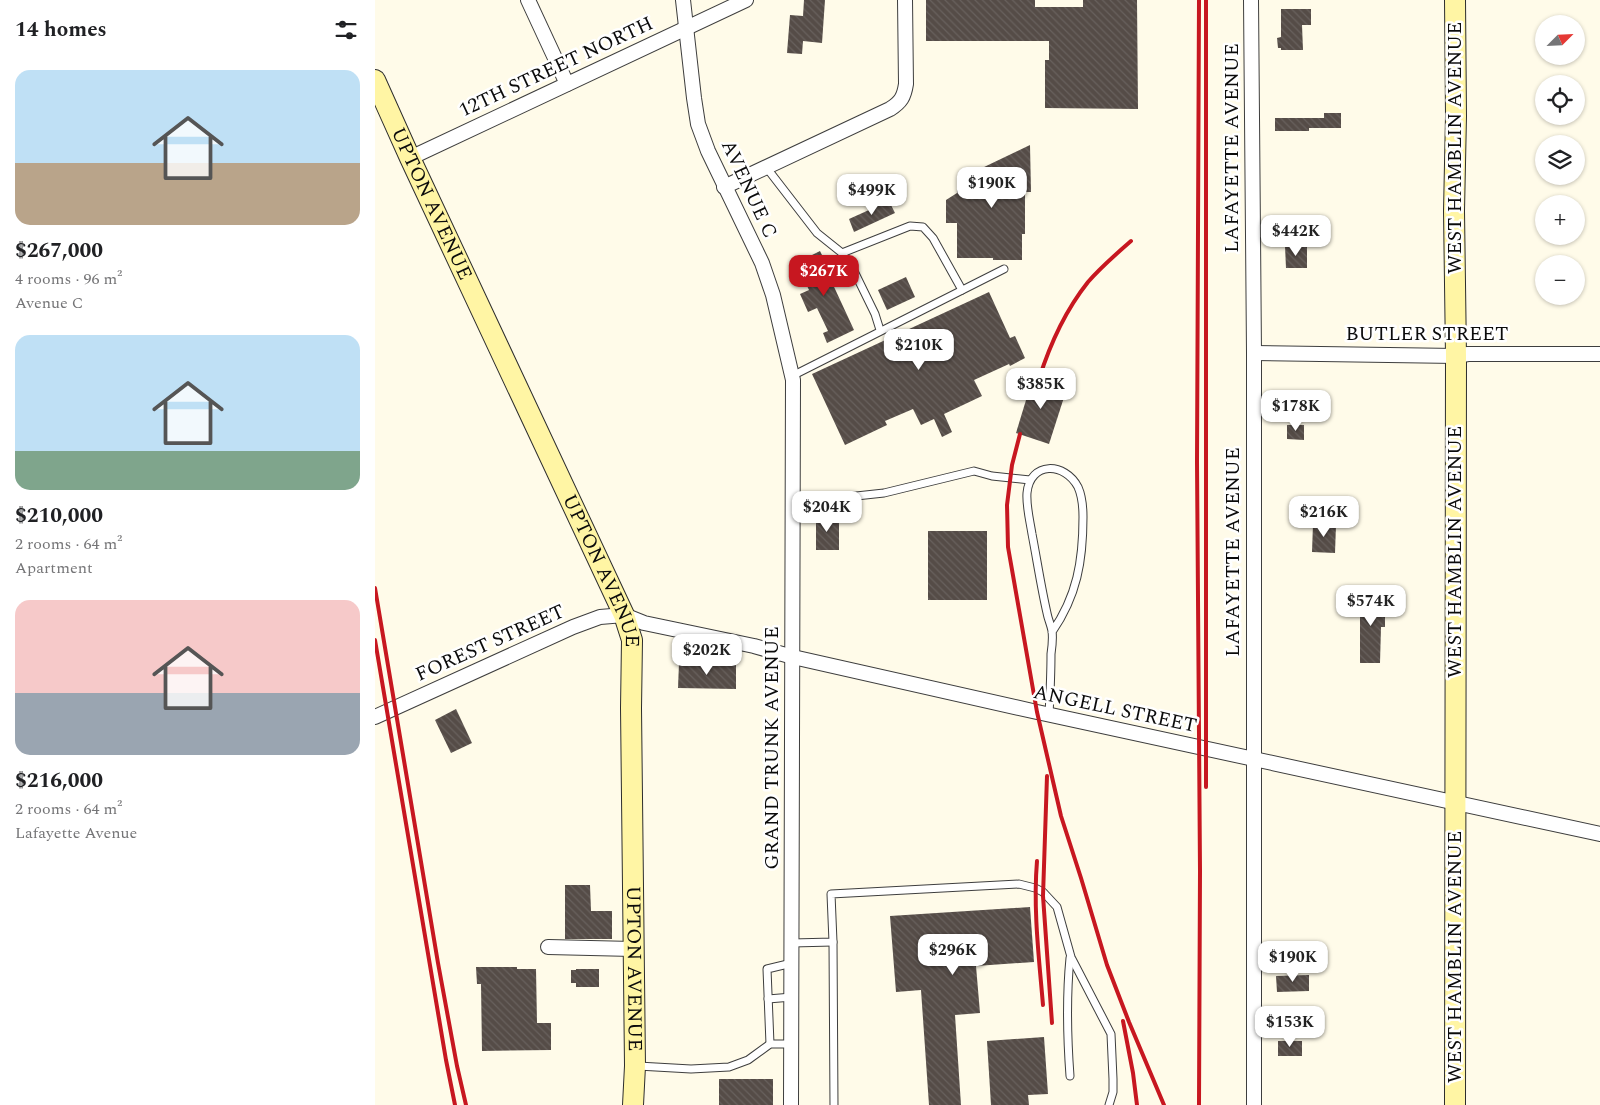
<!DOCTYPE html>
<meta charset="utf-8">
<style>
body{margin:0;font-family:Spectral,serif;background:#f2f2f2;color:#202124;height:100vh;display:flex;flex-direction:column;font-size:19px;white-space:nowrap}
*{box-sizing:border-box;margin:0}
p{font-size:16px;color:#757577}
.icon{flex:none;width:28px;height:28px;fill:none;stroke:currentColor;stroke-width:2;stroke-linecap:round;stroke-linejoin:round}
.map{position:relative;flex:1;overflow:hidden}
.panel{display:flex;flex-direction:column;background:#fff;width:375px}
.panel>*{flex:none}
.needle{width:32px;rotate:66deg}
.controls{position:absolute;left:1160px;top:15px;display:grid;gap:10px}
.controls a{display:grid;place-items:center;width:50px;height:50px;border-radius:50%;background:#fff;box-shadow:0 1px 4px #0004;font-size:25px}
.price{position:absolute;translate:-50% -42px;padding:0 11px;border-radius:10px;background:#fff;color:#222;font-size:16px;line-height:32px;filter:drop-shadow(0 1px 2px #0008)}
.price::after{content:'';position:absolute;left:50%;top:30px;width:15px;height:11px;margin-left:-8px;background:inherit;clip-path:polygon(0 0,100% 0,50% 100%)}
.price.current{background:#c71720;color:#fff}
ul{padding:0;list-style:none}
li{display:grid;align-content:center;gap:10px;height:265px;padding:0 15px}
li span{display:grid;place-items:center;height:155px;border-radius:15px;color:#555}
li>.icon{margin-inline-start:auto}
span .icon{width:90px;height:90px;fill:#fffc;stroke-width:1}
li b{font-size:21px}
h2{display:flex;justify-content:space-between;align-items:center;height:60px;padding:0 15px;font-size:21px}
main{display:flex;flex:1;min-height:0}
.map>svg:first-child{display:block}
.building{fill:url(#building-back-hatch)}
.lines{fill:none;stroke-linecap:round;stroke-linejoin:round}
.lane-casing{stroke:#3e3e3e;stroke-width:9}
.street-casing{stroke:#3e3e3e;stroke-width:16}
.secondary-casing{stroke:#2d2d2d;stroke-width:22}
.lane{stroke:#fff;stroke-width:7}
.street{stroke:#fff;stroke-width:14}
.secondary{stroke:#fff5a4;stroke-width:20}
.rail{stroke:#c71720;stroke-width:4}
.labels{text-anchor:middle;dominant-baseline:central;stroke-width:5;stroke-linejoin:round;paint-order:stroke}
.street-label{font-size:20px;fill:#0b0b0b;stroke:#fff}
</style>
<main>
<section class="panel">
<h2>14 homes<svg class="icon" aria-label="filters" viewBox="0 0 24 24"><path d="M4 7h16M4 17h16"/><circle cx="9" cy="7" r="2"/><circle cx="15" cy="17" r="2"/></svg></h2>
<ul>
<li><span style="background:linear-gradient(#bfe0f5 60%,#b9a48a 0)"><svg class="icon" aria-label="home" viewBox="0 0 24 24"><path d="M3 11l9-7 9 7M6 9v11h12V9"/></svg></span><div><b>$267,000</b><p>4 rooms · 96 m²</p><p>Avenue C</p></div></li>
<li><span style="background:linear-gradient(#bfe0f5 75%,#7fa58c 0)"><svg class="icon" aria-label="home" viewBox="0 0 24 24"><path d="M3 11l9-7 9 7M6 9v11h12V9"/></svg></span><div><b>$210,000</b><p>2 rooms · 64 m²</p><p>Apartment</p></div></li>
<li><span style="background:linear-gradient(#f6c9c9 60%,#9aa5b1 0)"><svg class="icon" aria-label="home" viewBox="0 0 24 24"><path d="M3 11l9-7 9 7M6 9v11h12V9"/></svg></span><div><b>$216,000</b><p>2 rooms · 64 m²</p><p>Lafayette Avenue</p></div></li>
</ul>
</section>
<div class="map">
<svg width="1225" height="1105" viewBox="0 0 1225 1105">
<defs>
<pattern id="building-back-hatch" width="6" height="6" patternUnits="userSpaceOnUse" patternTransform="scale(1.25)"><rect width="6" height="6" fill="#554c47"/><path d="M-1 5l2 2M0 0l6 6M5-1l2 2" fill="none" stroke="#68615d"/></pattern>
</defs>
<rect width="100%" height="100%" fill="#fffbe9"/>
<!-- building -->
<g class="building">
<polygon points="429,0 450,0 447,43 428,41 427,54 412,53 415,15 428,16"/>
<polygon points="551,0 660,0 660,7 708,7 708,0 762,0 763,109 670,108 670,60 674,60 674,41 551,41"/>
<polygon points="906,9 936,9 936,25 927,25 928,50 906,50 906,48 903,48 902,38 906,37"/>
<polygon points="949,113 966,113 966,128 934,128 934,131 900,131 900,118 949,118"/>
<polygon points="655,145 656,192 650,192 650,234 647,234 647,260 618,260 618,258 582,258 582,223 571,223 571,200 582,193 582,180"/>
<polygon points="514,201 520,213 479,232 474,219"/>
<polygon points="932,245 932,268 911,268 910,246"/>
<polygon points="445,251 457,275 454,276 479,330 452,343 448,333 453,331 442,308 433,312 425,294 434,290 421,263"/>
<polygon points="531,277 540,297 512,310 503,290"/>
<polygon points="614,292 635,338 640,336 650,358 635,366 634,364 599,380 607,396 569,414 577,432 567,437 559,419 546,425 538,409 510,421 512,425 470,445 437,374"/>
<polygon points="658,377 692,388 674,444 641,433"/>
<polygon points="912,425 929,425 929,440 912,439"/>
<polygon points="441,515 460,516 460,521 464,521 464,550 441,550"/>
<polygon points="938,524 961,525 960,553 937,552"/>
<rect x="553" y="531" width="59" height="69"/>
<polygon points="985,594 1010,594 1010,627 1006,627 1005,663 985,663"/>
<polygon points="304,663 361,664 361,689 303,688"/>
<polygon points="81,709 97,743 76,753 60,720"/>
<polygon points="190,885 215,885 216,911 237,911 237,939 190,939"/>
<polygon points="655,907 659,962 601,966 605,1013 580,1015 586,1105 554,1105 546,990 521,992 515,916"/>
<polygon points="101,967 142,967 142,969 161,969 162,1023 176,1023 176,1050 107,1051 106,984 102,984"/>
<polygon points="201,969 224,969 224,987 201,987 201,983 196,983 196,970 201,970"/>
<polygon points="934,975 934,991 902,992 901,976"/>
<polygon points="669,1037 673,1094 653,1095 654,1105 616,1105 612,1041"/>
<rect x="903" y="1041" width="24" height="15"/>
<rect x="344" y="1079" width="54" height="26"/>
</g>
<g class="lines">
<defs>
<g id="lane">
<polyline points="391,167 442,233 467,253 478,269 500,314 505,330"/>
<polyline points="467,253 535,226 548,227 558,238 587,290"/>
<polyline points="417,376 629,269"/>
<polyline points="472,497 509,493 599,471 617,476 655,480"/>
<path d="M674 715C675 695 676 674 676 654 677 647 678 638 677 631 676 625 673 619 672 613 666 587 662 560 657 534 655 521 651 506 652 493 655 461 690 462 703 487 707 496 708 508 708 517 708 561 702 596 677 632"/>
<polyline points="458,942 459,1105"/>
<polyline points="417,943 458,942 456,894 644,884 660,888 668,892 682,907 696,957 736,1034 738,1079 738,1092 734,1105"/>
<polyline points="393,999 417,997"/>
<polyline points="395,1044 392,969 417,963"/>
<polyline points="263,1066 316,1069 354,1067 373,1060 395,1044 417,1044"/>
<path d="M695 1076C692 1035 691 999 695 958"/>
</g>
<g id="street">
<polyline points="153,0 192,84"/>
<polyline points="308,0 319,98 323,124 333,151 387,263 398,295 418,380 416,1105"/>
<polyline points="876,0 879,353 879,1105"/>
<polyline points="35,158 371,0"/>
<path d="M349 187 515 109C526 102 529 97 531 84L530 0"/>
<polyline points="879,353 1081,356 1093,354 1225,354"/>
<polyline points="0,717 198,627 225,617 249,615 269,623 379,646 418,657 662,712 1225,834"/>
<polyline points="173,947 258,949"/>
</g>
<g id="secondary">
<polyline points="1080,0 1081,116 1079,211 1081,356 1080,1105"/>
<path id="s1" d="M0 80 35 158 249 615 257 640 256 708 260 1066 258 1105"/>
</g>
</defs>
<!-- lane casing -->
<use href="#lane" class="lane-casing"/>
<!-- street casing -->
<use href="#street" class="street-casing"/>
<!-- secondary casing -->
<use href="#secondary" class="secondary-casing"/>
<!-- lane -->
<use href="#lane" class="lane"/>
<!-- street -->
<use href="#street" class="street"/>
<!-- secondary -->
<use href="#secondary" class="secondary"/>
<!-- rail -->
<g class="rail">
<polyline points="824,0 822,462 825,871 824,1105"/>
<polyline points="831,0 831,787"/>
<path d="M664 379C675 344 690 311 713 282 726 267 741 254 756 241"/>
<polyline points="645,434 637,465 632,505 633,547 662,712 686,816 706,878 732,965 754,1022 789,1105"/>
<polyline points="0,588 63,963 82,1066 91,1105"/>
<polyline points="0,640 71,1060 80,1105"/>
<polyline points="672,776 668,896 677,1023"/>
<path d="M662 861C658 909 664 958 668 1005"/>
<polyline points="748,1021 758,1073 762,1105"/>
</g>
</g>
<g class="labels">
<!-- street labels -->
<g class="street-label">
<text transform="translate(181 67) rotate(-25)">12TH STREET NORTH</text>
<text transform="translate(857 148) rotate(-90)">LAFAYETTE AVENUE</text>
<text transform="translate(1080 148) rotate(-90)">WEST HAMBLIN AVENUE</text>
<text transform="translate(374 189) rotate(65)">AVENUE C</text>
<text stroke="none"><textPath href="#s1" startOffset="136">UPTON AVENUE</textPath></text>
<text x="1052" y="334">BUTLER STREET</text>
<text transform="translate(858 552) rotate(-90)">LAFAYETTE AVENUE</text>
<text transform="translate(1080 552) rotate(-90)">WEST HAMBLIN AVENUE</text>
<text stroke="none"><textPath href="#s1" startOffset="541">UPTON AVENUE</textPath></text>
<text transform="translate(115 643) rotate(-24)">FOREST STREET</text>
<text transform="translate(740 709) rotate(12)">ANGELL STREET</text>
<text transform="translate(397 748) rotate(-90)">GRAND TRUNK AVENUE</text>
<text transform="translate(1080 957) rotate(-90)">WEST HAMBLIN AVENUE</text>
<text stroke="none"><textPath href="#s1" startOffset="945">UPTON AVENUE</textPath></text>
</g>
</g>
</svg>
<div class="controls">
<a><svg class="needle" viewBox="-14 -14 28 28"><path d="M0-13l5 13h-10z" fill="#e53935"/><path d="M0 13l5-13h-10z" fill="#757577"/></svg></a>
<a><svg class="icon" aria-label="locate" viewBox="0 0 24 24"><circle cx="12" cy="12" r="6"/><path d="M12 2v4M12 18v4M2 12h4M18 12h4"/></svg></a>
<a><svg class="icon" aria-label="layers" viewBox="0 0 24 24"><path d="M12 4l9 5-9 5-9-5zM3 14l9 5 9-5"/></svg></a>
<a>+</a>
<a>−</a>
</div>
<b class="price" style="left:617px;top:209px">$190K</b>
<b class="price" style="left:497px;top:216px">$499K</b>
<b class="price" style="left:921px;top:257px">$442K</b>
<b class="price current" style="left:449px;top:297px">$267K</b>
<b class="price" style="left:544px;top:371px">$210K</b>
<b class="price" style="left:666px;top:410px">$385K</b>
<b class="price" style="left:921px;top:432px">$178K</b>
<b class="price" style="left:452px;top:533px">$204K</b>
<b class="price" style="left:949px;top:538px">$216K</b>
<b class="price" style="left:996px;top:627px">$574K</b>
<b class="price" style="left:332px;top:676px">$202K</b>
<b class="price" style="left:578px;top:976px">$296K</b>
<b class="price" style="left:918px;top:983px">$190K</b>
<b class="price" style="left:915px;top:1048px">$153K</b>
</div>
</main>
